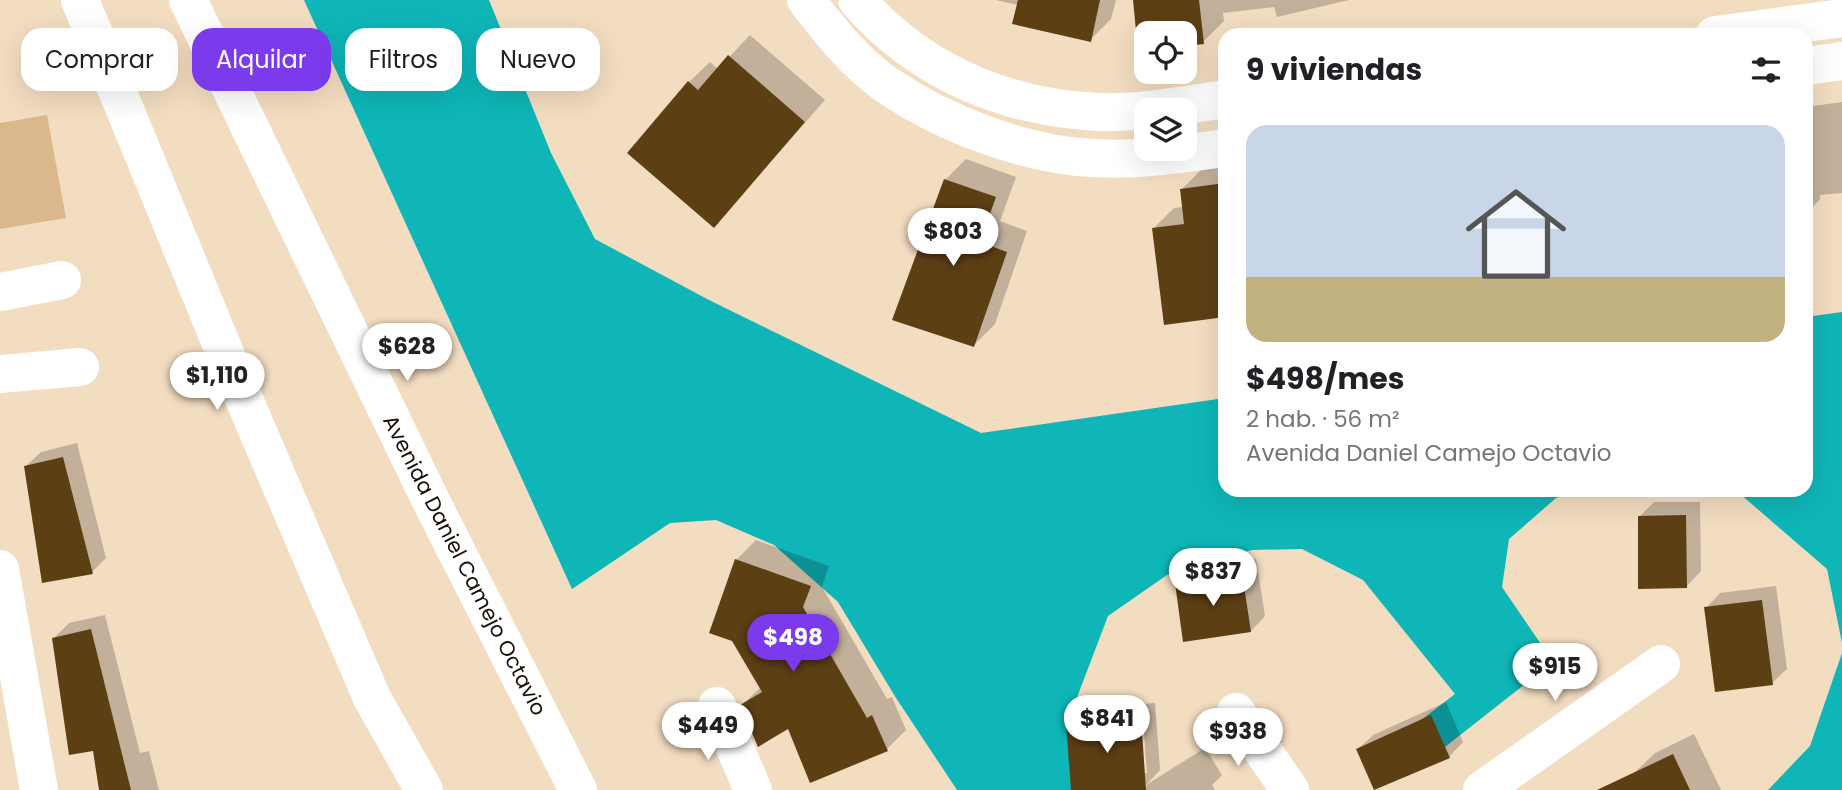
<!DOCTYPE html>
<html lang="es">
<meta charset="utf-8">
<style>
body{margin:0;font-family:Poppins,sans-serif;background:#f2f2f2;color:#202124;height:100vh;display:flex;flex-direction:column;font-size:26px;white-space:nowrap}
*{box-sizing:border-box;margin:0}
p{font-size:23px;color:#757577}
.icon{flex:none;width:38px;height:38px;fill:none;stroke:currentColor;stroke-width:2;stroke-linecap:round;stroke-linejoin:round}
.map{position:relative;flex:1;overflow:hidden}
.drawer{position:absolute;left:1218px;top:28px;width:595px;height:469px;display:flex;flex-direction:column;background:#fff;border-radius:21px;box-shadow:0 7px 28px #0002}
.drawer>*{flex:none}
.top-card{position:absolute;left:21px;top:28px;width:665px;height:63px;display:flex;gap:14px}
.fabs{position:absolute;left:1134px;top:21px;display:grid;gap:14px}
.fabs a{display:grid;place-items:center;width:63px;height:63px;border-radius:14px;background:#fff;box-shadow:0 7px 28px #0002;font-size:35px}
.price{position:absolute;translate:-50% -60px;padding:0 16px;border-radius:24px;background:#fff;color:#222;font-size:23px;line-height:46px;filter:drop-shadow(0 2px 4px #0008)}
.price::after{content:'';position:absolute;left:50%;top:42px;width:21px;height:16px;margin-left:-10px;background:inherit;clip-path:polygon(0 0,100% 0,50% 100%)}
.price.selected{background:#7c3aed;color:#fff}
ul{padding:0;list-style:none}
li{display:grid;align-content:center;gap:14px;height:371px;padding:0 28px}
li+li{border-top:2px solid #e0e0e0}
li span{display:grid;place-items:center;height:217px;border-radius:21px;color:#555}
li>.icon{margin-inline-start:auto}
span .icon{width:126px;height:126px;fill:#fffc;stroke-width:1}
li b{font-size:30px}
h2{display:flex;justify-content:space-between;align-items:center;height:84px;padding:0 28px;font-size:30px}
.chip{padding:0 24px;border-radius:21px;background:#fff;box-shadow:0 7px 28px #0002;font-size:24px;line-height:63px}
.chip.selected{background:#7c3aed;color:#fff}
.map>svg:first-child{display:block}
.green{fill:#dbb88b}
.water{fill:#0eb6b8}
.shadow{fill:#0003;fill-rule:evenodd}
.building{fill:#5d3f14}
.lines{fill:none;stroke-linecap:round;stroke-linejoin:round}
.minor{stroke:#fff;stroke-width:38}
.major{stroke:#fff;stroke-width:38}
.labels{text-anchor:middle;dominant-baseline:central;stroke-width:7;stroke-linejoin:round;paint-order:stroke}
.street-label{font-size:21px;fill:#181007;stroke:#fff}
</style>
<div class="map">
<svg width="1842" height="790" viewBox="0 0 1842 790">
<rect width="100%" height="100%" fill="#f3ddc1"/>
<!-- green -->
<polygon class="green" points="47,115 66,218 0,229 0,123"/>
<!-- water -->
<g class="water">
<polygon points="304,0 489,0 551,153 595,239 709,300 981,433 1225,398 1225,490 1586,490 1556,498 1509,539 1502,587 1553,662 1417,769 1395,740 1455,694 1363,580 1302,549 1252,550 1167,575 1108,616 1068,721 1087,790 957,790 896,698 838,602 774,545 716,520 670,523 572,589"/>
<polygon points="1842,312 1842,643 1827,569 1739,493 1718,490 1806,490 1806,317"/>
<polygon points="1842,653 1842,790 1768,790 1810,746"/>
</g>
<!-- shadow -->
<g class="shadow">
<polygon points="996,0 1116,0 1111,19 1090,40 1018,5"/>
<polygon points="1135,0 1349,0 1277,17 1274,7 1223,13 1224,21 1203,42 1185,44 1185,33 1146,33 1146,48 1140,49"/>
<polygon points="750,35 825,100 714,226 689,82 710,62 718,69"/>
<polygon points="1842,102 1842,193 1820,195 1820,199 1806,214 1806,107"/>
<polygon points="966,159 1016,177 1000,221 1027,231 995,324 974,345 945,180"/>
<polygon points="1225,166 1225,315 1153,229 1174,208 1184,207 1182,189 1202,169"/>
<polygon points="77,443 106,558 92,572 26,466 41,452"/>
<polygon points="1654,502 1700,502 1701,571 1687,586 1639,517"/>
<polygon points="756,540 829,566 822,587 887,699 892,697 906,730 887,749 789,727 742,705 761,687 736,560"/>
<polygon points="1256,559 1265,616 1251,631 1176,583 1191,569"/>
<polygon points="1776,586 1787,669 1772,683 1706,608 1720,593"/>
<polygon points="105,615 140,753 149,751 159,790 100,790 94,749 54,638 69,623"/>
<polygon points="1446,702 1463,742 1449,757 1358,749 1373,735"/>
<path d="M1155 703 1160 770 1147 784 1073 790 1067 723 1082 709ZM1138 708H1142L1147 773H1143Z"/>
<polygon points="1694,734 1721,790 1598,790 1634,773 1655,753"/>
<polygon points="1205,748 1222,775 1212,785 1215,790 1138,790"/>
</g>
<!-- building -->
<g class="building">
<polygon points="1018,0 1100,0 1091,42 1012,24"/>
<polygon points="1133,0 1199,0 1204,44 1185,46 1185,33 1146,33 1146,50 1138,51"/>
<polygon points="728,55 805,122 714,228 627,153 688,81 698,90"/>
<polygon points="944,179 996,197 980,242 1007,252 974,347 892,320"/>
<polygon points="1225,183 1225,317 1164,325 1152,228 1184,224 1180,189"/>
<polygon points="63,457 93,574 42,583 24,466"/>
<polygon points="1686,515 1687,588 1638,589 1638,516"/>
<polygon points="735,559 811,586 803,607 867,718 872,715 888,751 810,783 788,729 758,747 740,705 762,692 732,641 709,633"/>
<polygon points="1242,573 1251,632 1183,642 1175,583"/>
<polygon points="1762,600 1773,685 1715,692 1704,607"/>
<polygon points="91,629 120,746 131,790 99,790 93,751 69,755 52,638"/>
<polygon points="1431,715 1450,758 1374,790 1356,749"/>
<polygon points="1141,717 1146,790 1071,790 1066,723"/>
<polygon points="1673,754 1690,790 1597,790"/>
</g>
<g class="lines">
<!-- minor -->
<g class="minor">
<path d="M806 0C829 30 855 63 887 85 944 124 1023 154 1092 158 1136 161 1181 154 1225 148"/>
<path d="M857 0C919 71 1003 107 1097 112 1139 114 1184 105 1225 99"/>
<polyline points="1715,35 1842,18"/>
<polyline points="1806,66 1842,61"/>
<polyline points="0,292 62,280"/>
<polyline points="0,374 80,367"/>
<polyline points="0,569 39,790"/>
<polyline points="717,706 753,790"/>
<polyline points="1236,712 1290,790"/>
<polyline points="1482,790 1661,664"/>
</g>
<!-- major -->
<g class="major">
<polyline points="80,0 238,385 372,698 424,790"/>
<polyline points="188,0 434,507 578,790"/>
</g>
</g>
<g class="labels">
<!-- street labels -->
<g class="street-label">
<text transform="translate(465 565) rotate(63)">Avenida Daniel Camejo Octavio</text>
</g>
</g>
</svg>
<div class="fabs">
<a><svg class="icon" aria-label="locate" viewBox="0 0 24 24"><circle cx="12" cy="12" r="6"/><path d="M12 2v4M12 18v4M2 12h4M18 12h4"/></svg></a>
<a><svg class="icon" aria-label="layers" viewBox="0 0 24 24"><path d="M12 4l9 5-9 5-9-5zM3 14l9 5 9-5"/></svg></a>
</div>
<b class="price" style="left:953px;top:268px">$803</b>
<b class="price" style="left:407px;top:383px">$628</b>
<b class="price" style="left:217px;top:412px">$1,110</b>
<b class="price" style="left:1213px;top:608px">$837</b>
<b class="price selected" style="left:793px;top:674px">$498</b>
<b class="price" style="left:1555px;top:703px">$915</b>
<b class="price" style="left:1107px;top:755px">$841</b>
<b class="price" style="left:708px;top:762px">$449</b>
<b class="price" style="left:1238px;top:768px">$938</b>
<div class="top-card">
<a class="chip">Comprar</a>
<a class="chip selected">Alquilar</a>
<a class="chip">Filtros</a>
<a class="chip">Nuevo</a>
</div>
<section class="drawer">
<h2>9 viviendas<svg class="icon" aria-label="filters" viewBox="0 0 24 24"><path d="M4 7h16M4 17h16"/><circle cx="9" cy="7" r="2"/><circle cx="15" cy="17" r="2"/></svg></h2>
<ul>
<li><span style="background:linear-gradient(#c9d6e8 70%,#c2b280 0)"><svg class="icon" aria-label="home" viewBox="0 0 24 24"><path d="M3 11l9-7 9 7M6 9v11h12V9"/></svg></span><div><b>$498/mes</b><p>2 hab. · 56 m²</p><p>Avenida Daniel Camejo Octavio</p></div></li>
</ul>
</section>
</div>
